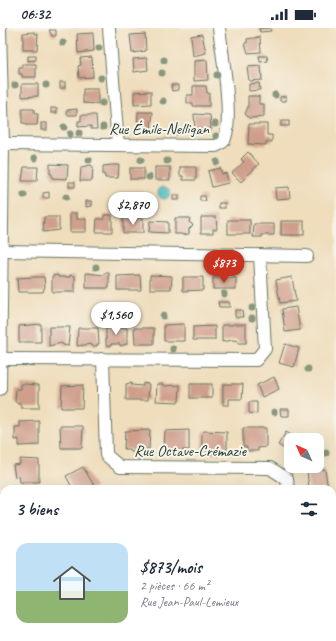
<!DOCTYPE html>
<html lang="fr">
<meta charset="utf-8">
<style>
body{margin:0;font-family:Caveat,sans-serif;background:#f2f2f3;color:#1f2937;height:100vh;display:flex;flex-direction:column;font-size:15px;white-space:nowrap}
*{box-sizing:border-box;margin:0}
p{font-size:13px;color:#747a83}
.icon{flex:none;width:22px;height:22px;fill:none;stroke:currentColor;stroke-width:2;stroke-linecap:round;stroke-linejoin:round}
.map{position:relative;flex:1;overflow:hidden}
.drawer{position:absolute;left:0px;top:457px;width:336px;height:156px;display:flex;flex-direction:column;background:#fff;border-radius:12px 12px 0 0;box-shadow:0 4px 16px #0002}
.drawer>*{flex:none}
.needle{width:26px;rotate:315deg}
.controls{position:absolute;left:284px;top:405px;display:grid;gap:8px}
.controls a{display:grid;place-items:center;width:40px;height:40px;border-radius:8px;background:#fff;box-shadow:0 4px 16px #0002;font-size:20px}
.price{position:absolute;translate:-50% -34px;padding:0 9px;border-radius:14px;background:#fff;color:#222;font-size:13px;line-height:26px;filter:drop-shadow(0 1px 2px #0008)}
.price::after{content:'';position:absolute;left:50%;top:24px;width:12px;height:9px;margin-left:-6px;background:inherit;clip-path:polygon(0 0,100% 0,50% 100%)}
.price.on{background:#c8321e;color:#fff}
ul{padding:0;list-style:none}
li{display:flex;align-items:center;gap:12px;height:100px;padding:0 16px}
li span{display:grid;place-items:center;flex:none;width:112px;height:80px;border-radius:12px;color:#555}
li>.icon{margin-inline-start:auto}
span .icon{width:48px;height:48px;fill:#fffc;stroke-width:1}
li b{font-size:17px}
h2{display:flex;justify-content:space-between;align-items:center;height:48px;padding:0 16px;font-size:17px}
.status{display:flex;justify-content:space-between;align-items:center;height:28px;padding:0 20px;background:#fff;direction:ltr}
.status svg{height:11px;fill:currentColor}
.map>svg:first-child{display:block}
.water{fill:#4fbdc3;stroke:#377d7c}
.building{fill:#cf9f8c}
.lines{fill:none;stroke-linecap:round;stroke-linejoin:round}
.minor-casing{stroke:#687563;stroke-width:14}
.path{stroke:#687563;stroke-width:1.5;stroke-dasharray:3 3;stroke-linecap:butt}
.minor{stroke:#fff;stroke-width:12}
.tree{fill:#88977d}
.labels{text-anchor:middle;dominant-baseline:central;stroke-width:4;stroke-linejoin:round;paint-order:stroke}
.street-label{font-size:16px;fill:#1f3d34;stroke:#f7f3e8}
</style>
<div class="status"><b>06:32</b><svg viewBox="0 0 49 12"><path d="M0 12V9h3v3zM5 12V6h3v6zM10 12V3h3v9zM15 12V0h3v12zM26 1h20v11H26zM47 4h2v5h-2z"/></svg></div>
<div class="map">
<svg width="336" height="613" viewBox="0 0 336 613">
<rect width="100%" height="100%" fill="#f7f3e8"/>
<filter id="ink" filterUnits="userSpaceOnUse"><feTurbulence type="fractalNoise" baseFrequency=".025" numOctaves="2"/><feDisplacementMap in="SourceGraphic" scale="8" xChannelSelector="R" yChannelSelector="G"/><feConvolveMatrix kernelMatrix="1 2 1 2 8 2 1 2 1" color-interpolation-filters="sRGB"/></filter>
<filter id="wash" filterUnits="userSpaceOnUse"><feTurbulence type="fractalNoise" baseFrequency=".012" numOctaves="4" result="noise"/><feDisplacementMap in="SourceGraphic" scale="16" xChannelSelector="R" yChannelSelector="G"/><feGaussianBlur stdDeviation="0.9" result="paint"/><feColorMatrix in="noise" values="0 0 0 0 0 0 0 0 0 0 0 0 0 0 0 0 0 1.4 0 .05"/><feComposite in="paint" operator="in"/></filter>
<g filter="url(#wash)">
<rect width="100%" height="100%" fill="#efddbb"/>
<!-- water -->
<circle class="water" cx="164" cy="165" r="6"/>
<g id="blocks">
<!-- building -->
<g class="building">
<polygon points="259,0 270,0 271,3 260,4"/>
<polygon points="49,2 56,2 56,8 52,8"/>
<polygon points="35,4 35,6 38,6 37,22 23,22 23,5"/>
<polygon points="93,5 94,23 78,25 77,6"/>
<polygon points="145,6 146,23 132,25 130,7"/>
<polygon points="202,6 206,25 193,28 191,8"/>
<polygon points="260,9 261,24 248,25 245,15 247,15 247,11"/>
<polygon points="28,28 36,28 36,32 28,33"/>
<polygon points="259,28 267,28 268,33 260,34"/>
<polygon points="92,29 93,49 79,50 78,38 81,37 80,30"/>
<polygon points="147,30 148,42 134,44 133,31"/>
<polygon points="207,32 208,52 194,53 194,33"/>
<polygon points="22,36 36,36 36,49 22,49 22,46 19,46 19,40 22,40"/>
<polygon points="261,38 262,52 249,53 247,39"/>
<rect x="60" y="54" width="5" height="6"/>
<polygon points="259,55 260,62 249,63 249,56"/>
<polygon points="22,56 38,56 38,68 22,69"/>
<polygon points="171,57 178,57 178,62 172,63"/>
<polygon points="193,58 206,58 207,65 209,65 209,78 193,78 193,75 187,75 187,67 193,67"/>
<polygon points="83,61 98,61 98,76 83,75"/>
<polygon points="151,63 151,76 134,77 134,64"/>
<polygon points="248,68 259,68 259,76 264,76 264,89 249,90 245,86 248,79"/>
<polygon points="286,68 286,73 280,73 280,69"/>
<rect x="51" y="80" width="6" height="5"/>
<polygon points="22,81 34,81 34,86 38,86 37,97 25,97 25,95 22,95"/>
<polygon points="77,81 77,87 67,87 67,82"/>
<polygon points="138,84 153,84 151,101 137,102"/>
<polygon points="194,86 210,87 211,101 195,101"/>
<polygon points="81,87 96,87 97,101 91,101 91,98 78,99 78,93 81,93"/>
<rect x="281" y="93" width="8" height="5"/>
<rect x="41" y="95" width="6" height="7"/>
<polygon points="249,96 267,96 267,107 272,107 272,114 266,114 266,117 248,116"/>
<polygon points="248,124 259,136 241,154 232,145 244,134 241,131"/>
<polygon points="50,136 68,137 67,151 52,150 52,146 50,146"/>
<polygon points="91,137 93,139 92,153 80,153 81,139"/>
<polygon points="112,137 119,137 118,150 105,150 105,147 103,147 103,138"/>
<polygon points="24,139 38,139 37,153 22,153"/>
<rect x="155" y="139" width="15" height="13"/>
<polygon points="180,139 196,139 196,152 183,152 183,148 180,148"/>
<rect x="130" y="140" width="14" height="11"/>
<polygon points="220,140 222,146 226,145 228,155 212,159 208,143"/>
<rect x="69" y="154" width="6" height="5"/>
<polygon points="289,159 290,170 276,171 275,160"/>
<polygon points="49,164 49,170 43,170 43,165"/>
<rect x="173" y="167" width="6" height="5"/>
<polygon points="200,168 205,168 206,173 200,173"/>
<polygon points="86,173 92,173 92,178 86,179"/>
<rect x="112" y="174" width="6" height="5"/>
<rect x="120" y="174" width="6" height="5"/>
<rect x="219" y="175" width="6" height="5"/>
<polygon points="70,185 77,185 77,191 86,191 86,204 70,204"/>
<polygon points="104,187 112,187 112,204 96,204 97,191 104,191"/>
<polygon points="44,189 59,189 59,202 43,204"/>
<polygon points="201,189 216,189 217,201 213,201 213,205 201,205"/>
<rect x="123" y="190" width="20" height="15"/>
<polygon points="175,190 190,190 189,194 193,197 189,201 189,206 182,207 182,206 175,206"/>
<rect x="228" y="192" width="22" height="14"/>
<polygon points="150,193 168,194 168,205 149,204"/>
<rect x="281" y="193" width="23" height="14"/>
<polygon points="254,196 274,196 274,207 262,207 262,209 253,209"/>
<polygon points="86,245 104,247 104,245 109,245 109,260 86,260"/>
<polygon points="58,247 58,249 70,249 70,247 75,248 75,264 52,264 52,248"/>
<polygon points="140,247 141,262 117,262 117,248"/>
<polygon points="150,247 172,248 171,261 150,261"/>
<polygon points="35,249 44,249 45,258 43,264 18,264 17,250"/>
<polygon points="183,249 203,249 203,262 183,263"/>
<polygon points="292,249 296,273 280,275 276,252"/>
<rect x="213" y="250" width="23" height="11"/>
<polygon points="218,274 229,274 230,279 219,279"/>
<polygon points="296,279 300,302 285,304 282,281"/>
<polygon points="235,282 242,282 243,289 235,289"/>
<polygon points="41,296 41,314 19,314 19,298"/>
<polygon points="184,296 184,313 164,313 164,297"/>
<polygon points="233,296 246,296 246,315 238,315 238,313 233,312 222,314 222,297 233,297"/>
<polygon points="215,298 215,312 193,312 193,299"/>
<polygon points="49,299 70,299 68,318 63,317 62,315 49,318"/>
<polygon points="78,300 98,300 99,316 97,316 97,318 92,318 91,316 77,318"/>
<polygon points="106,300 127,300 127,316 120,318 120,316 111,316 111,318 106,318"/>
<polygon points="134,300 154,300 154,316 135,316"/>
<polygon points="285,316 299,320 294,339 279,335"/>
<polygon points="274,349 279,361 262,369 257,357"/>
<polygon points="132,355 131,357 143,358 143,355 149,356 148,372 126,372 126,356"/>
<polygon points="21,356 39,357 39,380 21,380 20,375 15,374 16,361 21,361"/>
<polygon points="157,356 163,356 163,358 180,357 179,374 156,373"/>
<rect x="190" y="356" width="22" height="14"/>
<polygon points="223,356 243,356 242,371 229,371 229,377 223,377"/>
<polygon points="83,357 82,380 61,380 62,358"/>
<polygon points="249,374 257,374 257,386 249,385"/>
<polygon points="280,381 289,381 289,388 281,388"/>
<polygon points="39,393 39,417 19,418 19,411 15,412 15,399 20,399 20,394"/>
<polygon points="60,398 83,398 82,420 61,420"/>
<polygon points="243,400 266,400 266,419 258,420 258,423 247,423 247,419 243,419"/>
<polygon points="150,402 149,421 140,422 139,425 131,424 130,421 124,421 125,403"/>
<polygon points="189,402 189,422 183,422 182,425 169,426 170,421 164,421 165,403"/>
<polygon points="204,403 227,404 227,422 220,423 220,426 207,426 207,421 202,421 202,405"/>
<polygon points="286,404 300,412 291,412 291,424 278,417"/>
<polygon points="20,431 39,432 39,454 20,454 19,448 15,449 13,437 20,436"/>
<polygon points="83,439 95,459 91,461 73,461 66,448"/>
<polygon points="325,441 328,461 309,461 307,443"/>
<polygon points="332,573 336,573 336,594 332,595"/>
</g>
</g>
</g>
<g filter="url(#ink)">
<use href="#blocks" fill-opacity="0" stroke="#687563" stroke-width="1"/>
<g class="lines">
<defs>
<g id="minor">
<polyline points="109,0 118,117"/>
<path d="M3 116 216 118C220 116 224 114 225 110 233 89 222 25 219 0"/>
<polyline points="2,223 307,228"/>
<polyline points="1,331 256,332 265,321 260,227"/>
<polyline points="103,331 106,427 120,439 270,440 287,451 288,461"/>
<polyline points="0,361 3,116 0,0"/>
<polyline points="309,609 310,613"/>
</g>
</defs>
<!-- minor casing -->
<use href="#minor" class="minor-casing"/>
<!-- path -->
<polyline class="path" points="0,483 4,487"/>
<!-- minor -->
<use href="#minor" class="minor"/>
</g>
<!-- trees -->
<g class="tree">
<circle cx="63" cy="15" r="3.5"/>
<circle cx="99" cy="20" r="3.5"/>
<circle cx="164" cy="32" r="3.5"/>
<circle cx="162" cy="45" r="3.5"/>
<circle cx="217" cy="47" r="3.5"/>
<circle cx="101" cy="50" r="3.5"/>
<circle cx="15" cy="57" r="3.5"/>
<circle cx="46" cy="57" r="3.5"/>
<circle cx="275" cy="67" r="3.5"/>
<circle cx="163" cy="73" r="3.5"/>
<circle cx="102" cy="75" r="3.5"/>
<circle cx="215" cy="96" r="3.5"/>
<circle cx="64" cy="99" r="3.5"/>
<circle cx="103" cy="99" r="3.5"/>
<circle cx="176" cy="104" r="3.5"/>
<circle cx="79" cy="105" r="3.5"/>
<circle cx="70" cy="106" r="3.5"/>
<circle cx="216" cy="108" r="3.5"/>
<circle cx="35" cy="130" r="3.5"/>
<circle cx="89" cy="132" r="3.5"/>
<circle cx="141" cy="132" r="3.5"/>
<circle cx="167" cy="133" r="3.5"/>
<circle cx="217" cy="134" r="3.5"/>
<circle cx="149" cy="149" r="3.5"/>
<circle cx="24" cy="167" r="3.5"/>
<circle cx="66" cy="169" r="3.5"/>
<circle cx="96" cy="239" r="3.5"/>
<circle cx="224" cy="266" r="3.5"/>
<circle cx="252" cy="280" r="3.5"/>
<circle cx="163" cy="288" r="3.5"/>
<circle cx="252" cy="290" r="3.5"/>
<circle cx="173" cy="321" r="3.5"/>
<circle cx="308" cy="341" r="3.5"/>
<circle cx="274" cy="384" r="3.5"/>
<circle cx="326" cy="425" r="3.5"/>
</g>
</g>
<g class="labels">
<!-- street labels -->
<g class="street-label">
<text x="159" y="101">Rue Émile-Nelligan</text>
<text x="190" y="423">Rue Octave-Crémazie</text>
</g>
</g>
</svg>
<div class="controls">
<a><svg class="needle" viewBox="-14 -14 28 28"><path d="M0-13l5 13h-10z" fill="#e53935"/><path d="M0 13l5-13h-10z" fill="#747a83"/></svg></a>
</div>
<b class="price" style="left:133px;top:198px">$2,870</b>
<b class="price on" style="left:224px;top:256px">$873</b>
<b class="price" style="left:116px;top:308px">$1,560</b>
<section class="drawer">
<h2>3 biens<svg class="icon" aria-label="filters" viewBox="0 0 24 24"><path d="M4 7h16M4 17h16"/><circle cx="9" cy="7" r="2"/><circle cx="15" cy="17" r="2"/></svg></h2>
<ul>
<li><span style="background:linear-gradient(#bfe0f5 60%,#8fb573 0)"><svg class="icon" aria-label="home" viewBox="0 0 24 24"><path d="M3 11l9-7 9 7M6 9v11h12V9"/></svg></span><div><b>$873/mois</b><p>2 pièces · 66 m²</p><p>Rue Jean-Paul-Lemieux</p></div></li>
</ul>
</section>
</div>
